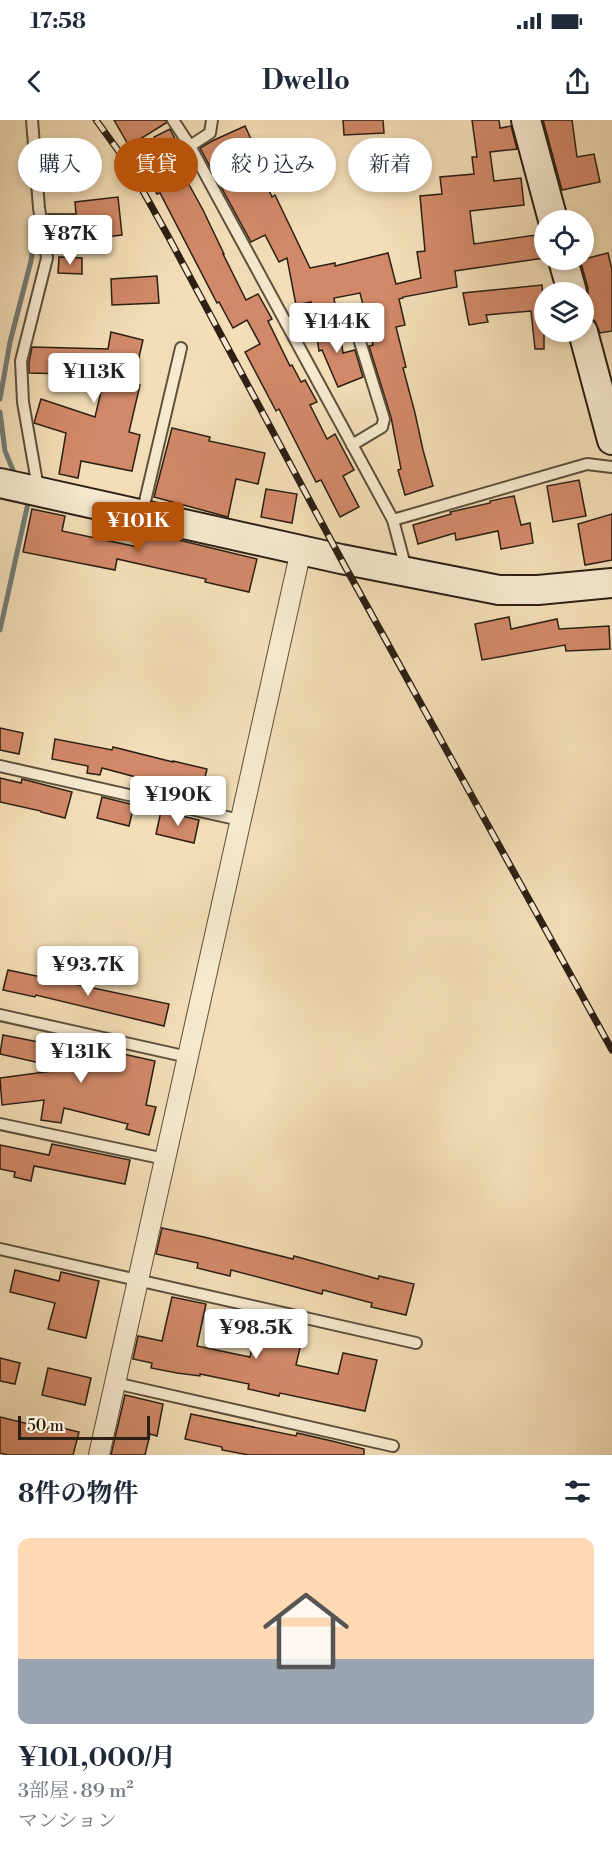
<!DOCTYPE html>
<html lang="ja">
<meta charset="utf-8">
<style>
body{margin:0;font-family:"Libre Bodoni","Noto Serif JP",serif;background:#f6f6f7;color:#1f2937;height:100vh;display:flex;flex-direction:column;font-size:22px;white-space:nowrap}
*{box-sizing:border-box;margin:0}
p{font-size:20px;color:#747a83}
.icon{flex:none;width:33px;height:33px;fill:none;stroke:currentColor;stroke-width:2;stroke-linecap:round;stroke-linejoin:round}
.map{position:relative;height:1335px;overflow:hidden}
.sheet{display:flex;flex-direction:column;background:#fff;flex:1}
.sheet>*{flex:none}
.banner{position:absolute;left:18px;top:18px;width:576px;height:54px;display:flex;gap:12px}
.controls{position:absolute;left:534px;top:90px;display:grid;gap:12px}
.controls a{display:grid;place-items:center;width:60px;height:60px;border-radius:50%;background:#fff;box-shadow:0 3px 9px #0003;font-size:30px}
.scale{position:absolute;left:18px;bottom:15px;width:132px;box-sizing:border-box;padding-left:6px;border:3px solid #2b2013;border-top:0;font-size:16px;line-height:21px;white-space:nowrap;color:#2b2013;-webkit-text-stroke:4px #f7ead0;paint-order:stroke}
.price{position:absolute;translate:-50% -51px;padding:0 14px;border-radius:6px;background:#fff;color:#222;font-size:20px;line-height:39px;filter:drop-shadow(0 2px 3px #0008)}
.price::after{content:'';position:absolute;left:50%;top:36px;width:18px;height:14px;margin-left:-9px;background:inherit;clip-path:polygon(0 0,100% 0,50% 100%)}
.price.selected{background:#b45309;color:#fff}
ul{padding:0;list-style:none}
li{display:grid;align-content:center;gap:12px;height:318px;padding:0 18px}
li+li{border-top:2px solid #e0e1e3}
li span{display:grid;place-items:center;height:186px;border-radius:12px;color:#555}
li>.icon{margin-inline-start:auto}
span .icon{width:108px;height:108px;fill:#fffc;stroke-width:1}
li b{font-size:26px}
h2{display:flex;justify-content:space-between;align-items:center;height:72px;padding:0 18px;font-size:26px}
.pill{padding:0 21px;border-radius:27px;background:#fff;box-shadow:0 3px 9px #0003;font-size:21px;line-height:54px}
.pill.selected{background:#b45309;color:#fff}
.status{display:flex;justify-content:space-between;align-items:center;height:42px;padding:0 30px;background:#fff;direction:ltr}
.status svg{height:16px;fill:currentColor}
header{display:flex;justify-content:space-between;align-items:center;height:78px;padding:0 18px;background:#fff;font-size:27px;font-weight:800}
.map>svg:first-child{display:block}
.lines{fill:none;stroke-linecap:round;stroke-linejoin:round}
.stream{stroke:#727c77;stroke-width:5}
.building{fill:#d28969;stroke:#2b2013;stroke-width:1.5}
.lane-casing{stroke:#5d503c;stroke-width:14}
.street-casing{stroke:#5d503c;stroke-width:22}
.secondary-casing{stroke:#2b2013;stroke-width:32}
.lane{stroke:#f7ead0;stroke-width:10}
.street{stroke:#f7ead0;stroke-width:20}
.secondary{stroke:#f7ead0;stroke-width:28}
.rail-casing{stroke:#2b2013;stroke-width:7}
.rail{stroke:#f7ead0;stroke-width:4.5;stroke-dasharray:14;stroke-linecap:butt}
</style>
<div class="status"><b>17:58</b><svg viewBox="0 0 49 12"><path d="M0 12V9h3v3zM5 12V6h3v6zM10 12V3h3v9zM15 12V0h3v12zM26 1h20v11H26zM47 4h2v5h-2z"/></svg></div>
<header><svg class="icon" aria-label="back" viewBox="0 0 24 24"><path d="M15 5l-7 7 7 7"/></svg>Dwello<svg class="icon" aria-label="share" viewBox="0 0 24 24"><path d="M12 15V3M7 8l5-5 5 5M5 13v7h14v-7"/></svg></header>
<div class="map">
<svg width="612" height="1335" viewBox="0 0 612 1335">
<rect width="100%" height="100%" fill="#f3deb7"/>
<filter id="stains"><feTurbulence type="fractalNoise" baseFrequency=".00333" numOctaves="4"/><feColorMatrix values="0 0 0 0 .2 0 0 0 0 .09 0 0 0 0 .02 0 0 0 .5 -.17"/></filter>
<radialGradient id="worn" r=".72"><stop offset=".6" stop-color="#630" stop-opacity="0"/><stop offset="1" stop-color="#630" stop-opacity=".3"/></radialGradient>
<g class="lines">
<!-- stream -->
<g class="stream">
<polyline points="0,279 10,222 31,141 37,100"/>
<polyline points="0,292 5,331 13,350"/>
<polyline points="0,510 28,383"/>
</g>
</g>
<!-- building -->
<g class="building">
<polygon points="114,0 166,0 166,3 129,26"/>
<polygon points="343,0 383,0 384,13 344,15"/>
<polygon points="472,0 499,0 500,8 511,6 517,29 490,32 494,61 521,58 524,85 470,91 474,124 543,114 544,138 455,151 457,167 403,177 403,178 399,179 405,205 396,207 406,247 403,248 415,293 423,330 433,366 405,375 398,350 401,349 391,297 369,226 373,225 360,173 334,178 335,184 312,189 311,182 296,185 287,138 279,142 265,115 251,122 200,28 212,21 245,6 258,34 253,36 272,77 275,75 310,148 335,143 335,146 388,133 396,164 421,158 417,132 425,131 420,76 442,74 440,57 474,54 472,37 477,37"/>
<polygon points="543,0 572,0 577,37 594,34 600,62 562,70"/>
<polygon points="170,9 182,33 166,41 154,17"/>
<polygon points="175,39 203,90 224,134 223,134 246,180 258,174 272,199 268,201 290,246 292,245 301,262 305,260 317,282 310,285 327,319 335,314 354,350 343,356 359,387 340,397 321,360 316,362 279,289 276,291 245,232 260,224 247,200 233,208 219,182 217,183 160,73 157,74 147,55"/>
<polygon points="118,77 122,115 79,120 78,110 50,110 48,94 76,94 75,82"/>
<polygon points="608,133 612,150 612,211 600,213 595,201 588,196 585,181 588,175 588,168 580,140"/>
<polygon points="59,137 82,138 82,154 58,153"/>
<polygon points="157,156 159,183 112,185 111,159"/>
<polygon points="542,165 544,193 544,229 535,229 531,191 486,195 488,202 469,205 463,173"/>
<polygon points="338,199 343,233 355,230 363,257 338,267 322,230 319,231 315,204"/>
<polygon points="111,212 143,220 133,263 140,265 129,312 140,315 132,351 81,341 78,358 59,354 66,313 34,303 41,279 95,297 105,255 29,253 29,242 32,227 108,229"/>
<polygon points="172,308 210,317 209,321 265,333 258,364 236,359 228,397 154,377"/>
<polygon points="579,360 586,396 553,402 547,366"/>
<polygon points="266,369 297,374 292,403 261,397"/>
<polygon points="514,376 521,405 530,403 533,423 501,429 498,411 456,420 455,413 418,424 413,405 451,394 450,392 490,383 490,381"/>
<polygon points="32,389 65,396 62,411 138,427 141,411 257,439 249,472 205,462 206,459 117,439 115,450 23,432"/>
<polygon points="612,394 612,440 585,445 578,404"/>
<polygon points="509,497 511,509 557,499 559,509 609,506 610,529 566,531 565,525 482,540 475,504"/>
<polygon points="0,608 23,613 19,634 0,630"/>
<polygon points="55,619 112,630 113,627 173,642 173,641 207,649 202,670 148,657 147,660 102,648 100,655 87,653 88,646 52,639"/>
<polygon points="0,658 21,663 22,659 72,672 65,698 41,692 41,691 0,682"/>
<polygon points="102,677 134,685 129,706 97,698"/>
<polygon points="161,691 199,700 194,723 156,714"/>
<polygon points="8,850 169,884 164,906 36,875 35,877 3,870"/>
<polygon points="3,915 64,927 121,943 123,934 155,941 146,985 156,987 149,1015 126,1009 128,1004 64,988 61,1003 41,1000 44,980 2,985 0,958 67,949 0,934"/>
<polygon points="52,1024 130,1040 125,1064 34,1046 31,1061 14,1057 15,1052 0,1049 0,1025 49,1035"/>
<polygon points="162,1108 204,1117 293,1139 294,1136 378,1159 379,1156 414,1164 406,1195 371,1187 372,1183 323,1170 322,1174 231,1150 230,1156 197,1148 198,1143 156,1134"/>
<polygon points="15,1150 59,1161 61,1152 99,1161 86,1218 48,1209 55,1183 10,1172"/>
<polygon points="172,1177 206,1184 197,1226 250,1237 259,1195 305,1206 296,1245 338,1254 343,1233 377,1240 365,1291 280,1273 279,1276 248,1269 249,1264 200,1254 200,1256 177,1253 151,1248 152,1243 133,1239 138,1216 162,1221"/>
<polygon points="0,1238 20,1243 15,1264 0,1261"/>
<polygon points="48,1248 91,1258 85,1285 42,1275"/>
<polygon points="125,1275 163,1284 157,1316 150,1314 145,1335 111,1335"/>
<polygon points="191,1294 296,1316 297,1313 332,1321 364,1329 364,1335 249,1335 222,1330 222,1327 185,1319"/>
<polygon points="0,1297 49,1309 50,1305 79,1312 73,1335 8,1335 0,1333"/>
</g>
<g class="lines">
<defs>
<g id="lane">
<polyline points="32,0 39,88 47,138 21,241 23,282 38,368"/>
<polyline points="173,0 190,26 210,13 212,0"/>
<polyline points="190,26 393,400 406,449"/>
<polyline points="286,203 344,190 351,193 384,299 382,307 352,325"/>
<polyline points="142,394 181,228"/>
<polyline points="393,400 587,344 612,347"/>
<polyline points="0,646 240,700"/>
<polyline points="0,895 188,937"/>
<polyline points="0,1004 165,1039"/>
<polyline points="0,1129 416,1223"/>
<polyline points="115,1263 393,1326"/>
</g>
<polyline id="street" points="99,1335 301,430"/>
<g id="secondary">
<polyline points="526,0 553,100"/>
<polyline points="563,140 572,172"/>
<polyline points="583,212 612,320"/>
<polyline points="0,363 341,439 499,470 538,470 612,463"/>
</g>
</defs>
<!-- lane casing -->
<use href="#lane" class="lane-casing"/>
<!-- street casing -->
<use href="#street" class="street-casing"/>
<!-- secondary casing -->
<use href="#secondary" class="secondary-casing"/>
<!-- lane -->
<use href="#lane" class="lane"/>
<!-- street -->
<use href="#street" class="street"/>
<!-- secondary -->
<use href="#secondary" class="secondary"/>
<defs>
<polyline id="rail" points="96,0 128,44 168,116 341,439 612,930"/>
</defs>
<!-- rail casing -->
<use href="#rail" class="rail-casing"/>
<!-- rail -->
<use href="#rail" class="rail"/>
</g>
<rect width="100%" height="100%" filter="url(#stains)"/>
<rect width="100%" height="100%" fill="url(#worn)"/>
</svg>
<div class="controls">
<a><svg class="icon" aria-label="locate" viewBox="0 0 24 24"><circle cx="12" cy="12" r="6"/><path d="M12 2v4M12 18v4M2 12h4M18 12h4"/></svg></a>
<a><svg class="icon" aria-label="layers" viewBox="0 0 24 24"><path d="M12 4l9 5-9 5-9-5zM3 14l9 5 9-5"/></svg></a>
</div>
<div class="scale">50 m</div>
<b class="price" style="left:70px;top:146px">¥87K</b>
<b class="price" style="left:337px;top:234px">¥144K</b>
<b class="price" style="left:94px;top:284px">¥113K</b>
<b class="price selected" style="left:138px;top:433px">¥101K</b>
<b class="price" style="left:178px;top:707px">¥190K</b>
<b class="price" style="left:88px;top:877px">¥93.7K</b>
<b class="price" style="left:81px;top:964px">¥131K</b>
<b class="price" style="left:256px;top:1240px">¥98.5K</b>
<div class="banner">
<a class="pill">購入</a>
<a class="pill selected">賃貸</a>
<a class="pill">絞り込み</a>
<a class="pill">新着</a>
</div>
</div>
<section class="sheet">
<h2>8件の物件<svg class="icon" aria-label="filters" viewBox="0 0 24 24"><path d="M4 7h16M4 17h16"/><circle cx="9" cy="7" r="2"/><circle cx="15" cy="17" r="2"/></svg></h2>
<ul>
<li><span style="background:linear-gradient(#ffd9b3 65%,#9aa5b1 0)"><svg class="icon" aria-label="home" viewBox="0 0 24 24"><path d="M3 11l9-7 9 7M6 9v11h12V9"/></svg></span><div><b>¥101,000/月</b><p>3部屋 · 89 m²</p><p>マンション</p></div></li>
</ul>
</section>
